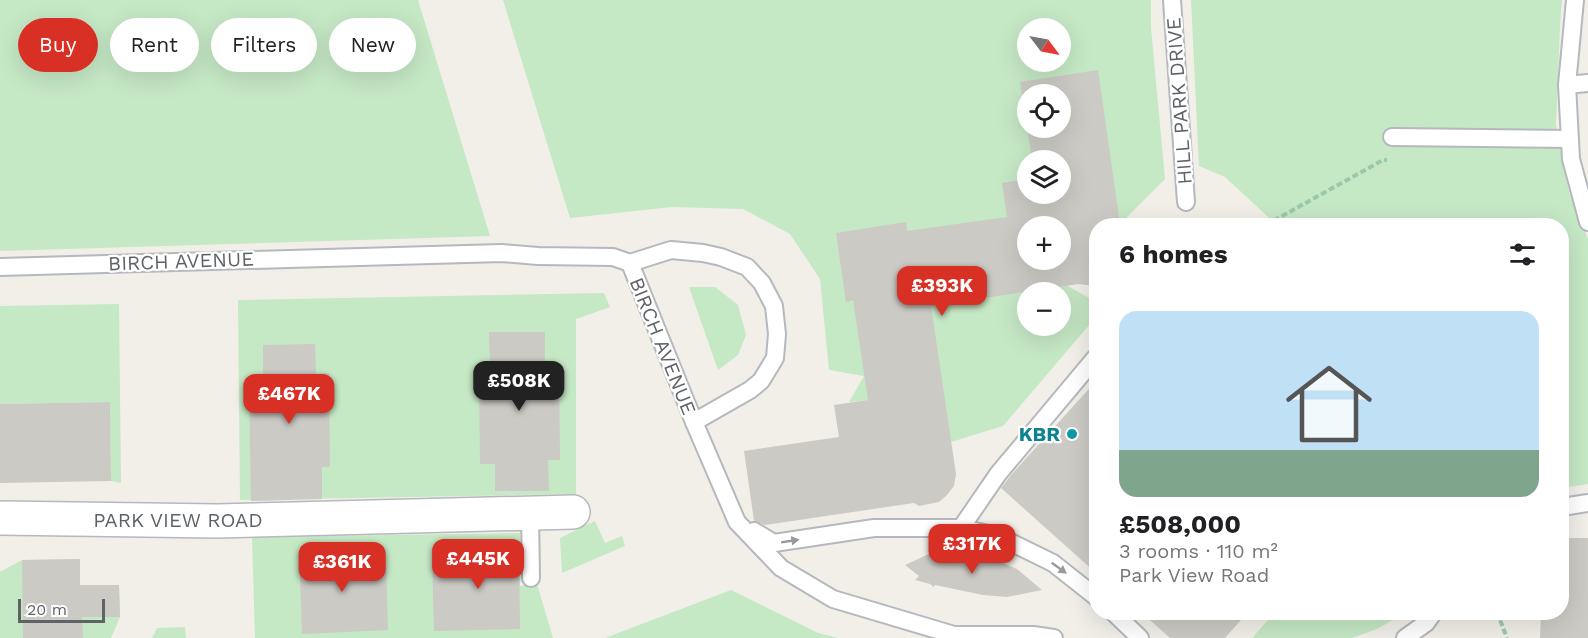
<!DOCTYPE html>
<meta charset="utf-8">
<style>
body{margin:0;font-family:"Work Sans",sans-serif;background:#f2f2f2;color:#202124;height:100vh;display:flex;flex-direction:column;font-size:22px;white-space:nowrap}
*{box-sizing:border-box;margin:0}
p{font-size:20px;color:#757577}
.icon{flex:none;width:33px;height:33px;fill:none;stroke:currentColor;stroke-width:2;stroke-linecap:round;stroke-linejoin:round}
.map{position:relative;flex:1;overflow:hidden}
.panel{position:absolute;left:1089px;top:218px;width:480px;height:402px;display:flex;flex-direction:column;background:#fff;border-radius:24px;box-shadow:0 6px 24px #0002}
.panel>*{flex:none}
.guide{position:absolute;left:18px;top:18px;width:570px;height:54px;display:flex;gap:12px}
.needle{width:39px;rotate:122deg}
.controls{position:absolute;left:1017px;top:18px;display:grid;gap:12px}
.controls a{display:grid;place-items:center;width:54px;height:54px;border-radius:50%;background:#fff;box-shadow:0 6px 24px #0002;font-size:30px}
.scale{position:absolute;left:18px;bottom:15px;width:87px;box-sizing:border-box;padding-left:6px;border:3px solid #5f6368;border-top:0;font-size:16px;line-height:21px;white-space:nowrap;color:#5f6368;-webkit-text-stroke:4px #fff;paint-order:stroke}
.price{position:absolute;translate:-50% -51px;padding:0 14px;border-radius:12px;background:#d93025;color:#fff;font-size:20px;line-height:39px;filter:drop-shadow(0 2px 3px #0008)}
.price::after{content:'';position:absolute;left:50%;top:36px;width:18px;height:14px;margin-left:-9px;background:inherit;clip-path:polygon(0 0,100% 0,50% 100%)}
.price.current{background:#222;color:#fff}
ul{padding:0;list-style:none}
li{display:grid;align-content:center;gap:12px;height:318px;padding:0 30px}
li span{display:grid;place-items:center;height:186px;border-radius:18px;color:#555}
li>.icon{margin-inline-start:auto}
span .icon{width:108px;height:108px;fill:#fffc;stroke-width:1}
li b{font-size:26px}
h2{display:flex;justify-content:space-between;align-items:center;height:72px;padding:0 30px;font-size:26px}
.pill{padding:0 21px;border-radius:27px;background:#fff;box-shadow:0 6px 24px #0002;font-size:21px;line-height:54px}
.pill.current{background:#d93025;color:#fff}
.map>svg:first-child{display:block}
.green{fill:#c5e8c5;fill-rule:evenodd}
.building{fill:#cccac5;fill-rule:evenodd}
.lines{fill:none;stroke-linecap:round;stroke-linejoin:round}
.service-casing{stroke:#b5b8bc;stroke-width:20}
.minor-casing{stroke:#b5b8bc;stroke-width:36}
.path{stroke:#9cc7a9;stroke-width:4;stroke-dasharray:6 3;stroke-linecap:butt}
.service{stroke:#fff;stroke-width:16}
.minor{stroke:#fff;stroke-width:33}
.oneway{fill:#979a9d}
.culture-dot{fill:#0f9aa8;stroke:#fff;stroke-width:2}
.labels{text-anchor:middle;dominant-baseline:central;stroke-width:4.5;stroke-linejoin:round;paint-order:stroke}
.street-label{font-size:20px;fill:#5f6368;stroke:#fff}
.culture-label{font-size:20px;font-weight:bold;fill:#0d838f;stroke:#fff;text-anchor:end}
</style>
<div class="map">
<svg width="1588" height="638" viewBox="0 0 1588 638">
<rect width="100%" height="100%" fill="#f1efe8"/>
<!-- green -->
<g class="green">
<polygon points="0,0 418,0 490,236 0,251"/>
<path d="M503 0H1151V28L1165 179 1119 225H1096V251L1068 286 1096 302V317L1003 426 951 442 868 400 849 402 864 376 829 370 820 279 790 234 743 209 672 207 570 218ZM1028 28H1060V62H1028ZM1028 94H1060V128H1028ZM1028 160H1060V194H1028ZM1028 226H1060V260H1028ZM1028 292H1060V326H1028Z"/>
<polygon points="1191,0 1562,0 1560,27 1556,124 1569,192 1588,239 1588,484 1562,488 1562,225 1277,225 1225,177 1199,166"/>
<polygon points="689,287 715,287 738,305 746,335 738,355 718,370"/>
<polygon points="604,293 610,307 576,319 576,494 240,500 238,300"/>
<polygon points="119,304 121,483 111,481 110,402 0,404 0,306"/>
<polygon points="595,521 605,543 622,536 625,546 562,573 560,538"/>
<polygon points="520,533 520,586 537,584 553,638 255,638 252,537"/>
<polygon points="80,559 80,585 119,585 120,617 111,638 0,638 0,572 22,560"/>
<polygon points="731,590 818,633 838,638 605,638"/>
<polygon points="1275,612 1407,612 1377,629 1352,638 1252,638"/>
<polygon points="185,627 186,638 152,638 157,628"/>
</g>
<!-- building -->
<g class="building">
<path d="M1098 70 1120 224 1096 225V286L1078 284 931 306 956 474 954 486 947 495 939 502 919 506 914 503 765 525 754 521 744 451 839 437 834 405 868 400 853 300 846 302 836 233 906 222 907 231 1007 217 1002 183 1028 179V194H1060V160H1032L1020 82ZM1028 94H1060V128H1028ZM1028 226H1060V260H1028Z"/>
<polygon points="489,332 545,332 545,365 559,365 560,460 548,460 549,491 495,491 495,464 480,464 479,369 490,366"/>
<polygon points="315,344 316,374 329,373 330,467 322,467 322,499 251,501 249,378 263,378 263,345"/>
<polygon points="1096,381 1096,573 1001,488 1012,474"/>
<polygon points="110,402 111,481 0,483 0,404"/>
<polygon points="1562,538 1588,538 1588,638 1540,638 1541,612 1562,612"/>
<polygon points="519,546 520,629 434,631 432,558 471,557 470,547"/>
<polygon points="342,548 342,559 386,558 388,630 302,634 299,550"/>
<polygon points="942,548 941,553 957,552 993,559 1017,569 1042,590 1007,597 983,595 935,585 934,587 930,584 915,580 919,576 905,565"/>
<polygon points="80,559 80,585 119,585 120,617 82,617 83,638 23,638 22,560"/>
<polygon points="1141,612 1248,612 1225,638 1170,638"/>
</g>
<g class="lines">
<defs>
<g id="service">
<polyline points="1172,0 1186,202"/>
<polyline points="1575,0 1567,85 1571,159 1588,222"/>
<polyline points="1567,85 1588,83"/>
<polyline points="1392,137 1570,139"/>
<polyline points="630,263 671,250 703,253 721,257 747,267 762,283 774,306 777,334 775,358 761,381 750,390 694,422"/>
<polyline points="0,267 502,253 538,256 613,257 630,263 694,422 737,522 781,568 833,599 954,635 1033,635 1054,638"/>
<polyline points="1562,507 1588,503"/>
<polyline points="530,514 531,578"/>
<polyline points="961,528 998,474 1096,357"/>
<polyline points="754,531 774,543 874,528 961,528 998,536 1053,563 1096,597"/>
<polyline points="1113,612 1140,638"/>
<polyline points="1405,638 1426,623 1434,612"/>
</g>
<polyline id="minor" points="0,518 218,521 573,512"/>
</defs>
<!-- service casing -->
<use href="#service" class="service-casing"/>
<!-- minor casing -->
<use href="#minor" class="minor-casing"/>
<!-- path -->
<g class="path">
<polyline points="1266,225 1383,160 1387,160"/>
<polyline points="1497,612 1507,638"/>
</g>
<!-- service -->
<use href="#service" class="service"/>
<!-- minor -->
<use href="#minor" class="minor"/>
</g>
<!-- one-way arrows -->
<defs><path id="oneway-solid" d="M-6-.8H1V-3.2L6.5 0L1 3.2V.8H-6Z" transform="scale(1.5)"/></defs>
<g class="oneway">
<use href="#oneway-solid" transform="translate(790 541) rotate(-9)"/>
<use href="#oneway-solid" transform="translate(1059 568) rotate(36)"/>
</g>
<!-- markers -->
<circle class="culture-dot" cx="1072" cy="434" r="6"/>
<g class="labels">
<!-- street labels -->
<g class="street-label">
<text transform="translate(1179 101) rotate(-94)">HILL PARK DRIVE</text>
<text transform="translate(181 261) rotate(-2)">BIRCH AVENUE</text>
<text transform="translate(663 346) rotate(68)">BIRCH AVENUE</text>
<text x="178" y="520">PARK VIEW ROAD</text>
</g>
<!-- culture labels -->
<g class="culture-label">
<text x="1060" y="434">KBR</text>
</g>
</g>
</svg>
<div class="controls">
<a><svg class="needle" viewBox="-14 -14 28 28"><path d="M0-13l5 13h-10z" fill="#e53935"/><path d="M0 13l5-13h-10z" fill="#757577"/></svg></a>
<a><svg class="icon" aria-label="locate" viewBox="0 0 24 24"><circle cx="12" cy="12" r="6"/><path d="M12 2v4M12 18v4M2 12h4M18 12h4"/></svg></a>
<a><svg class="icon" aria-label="layers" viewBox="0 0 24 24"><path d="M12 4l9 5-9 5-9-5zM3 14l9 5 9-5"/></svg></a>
<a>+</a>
<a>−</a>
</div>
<div class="scale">20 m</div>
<b class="price" style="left:942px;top:317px">£393K</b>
<b class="price current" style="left:519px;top:412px">£508K</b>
<b class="price" style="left:289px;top:425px">£467K</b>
<b class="price" style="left:972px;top:575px">£317K</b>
<b class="price" style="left:478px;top:590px">£445K</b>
<b class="price" style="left:342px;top:593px">£361K</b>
<div class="guide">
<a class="pill current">Buy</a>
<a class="pill">Rent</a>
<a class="pill">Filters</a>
<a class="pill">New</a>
</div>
<section class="panel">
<h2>6 homes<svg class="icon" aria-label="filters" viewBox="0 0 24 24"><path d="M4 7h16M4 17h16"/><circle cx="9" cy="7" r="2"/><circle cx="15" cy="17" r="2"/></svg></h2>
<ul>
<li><span style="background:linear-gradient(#bfe0f5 75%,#7fa58c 0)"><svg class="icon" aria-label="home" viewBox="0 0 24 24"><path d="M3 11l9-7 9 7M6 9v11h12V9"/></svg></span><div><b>£508,000</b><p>3 rooms · 110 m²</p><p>Park View Road</p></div></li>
</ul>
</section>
</div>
